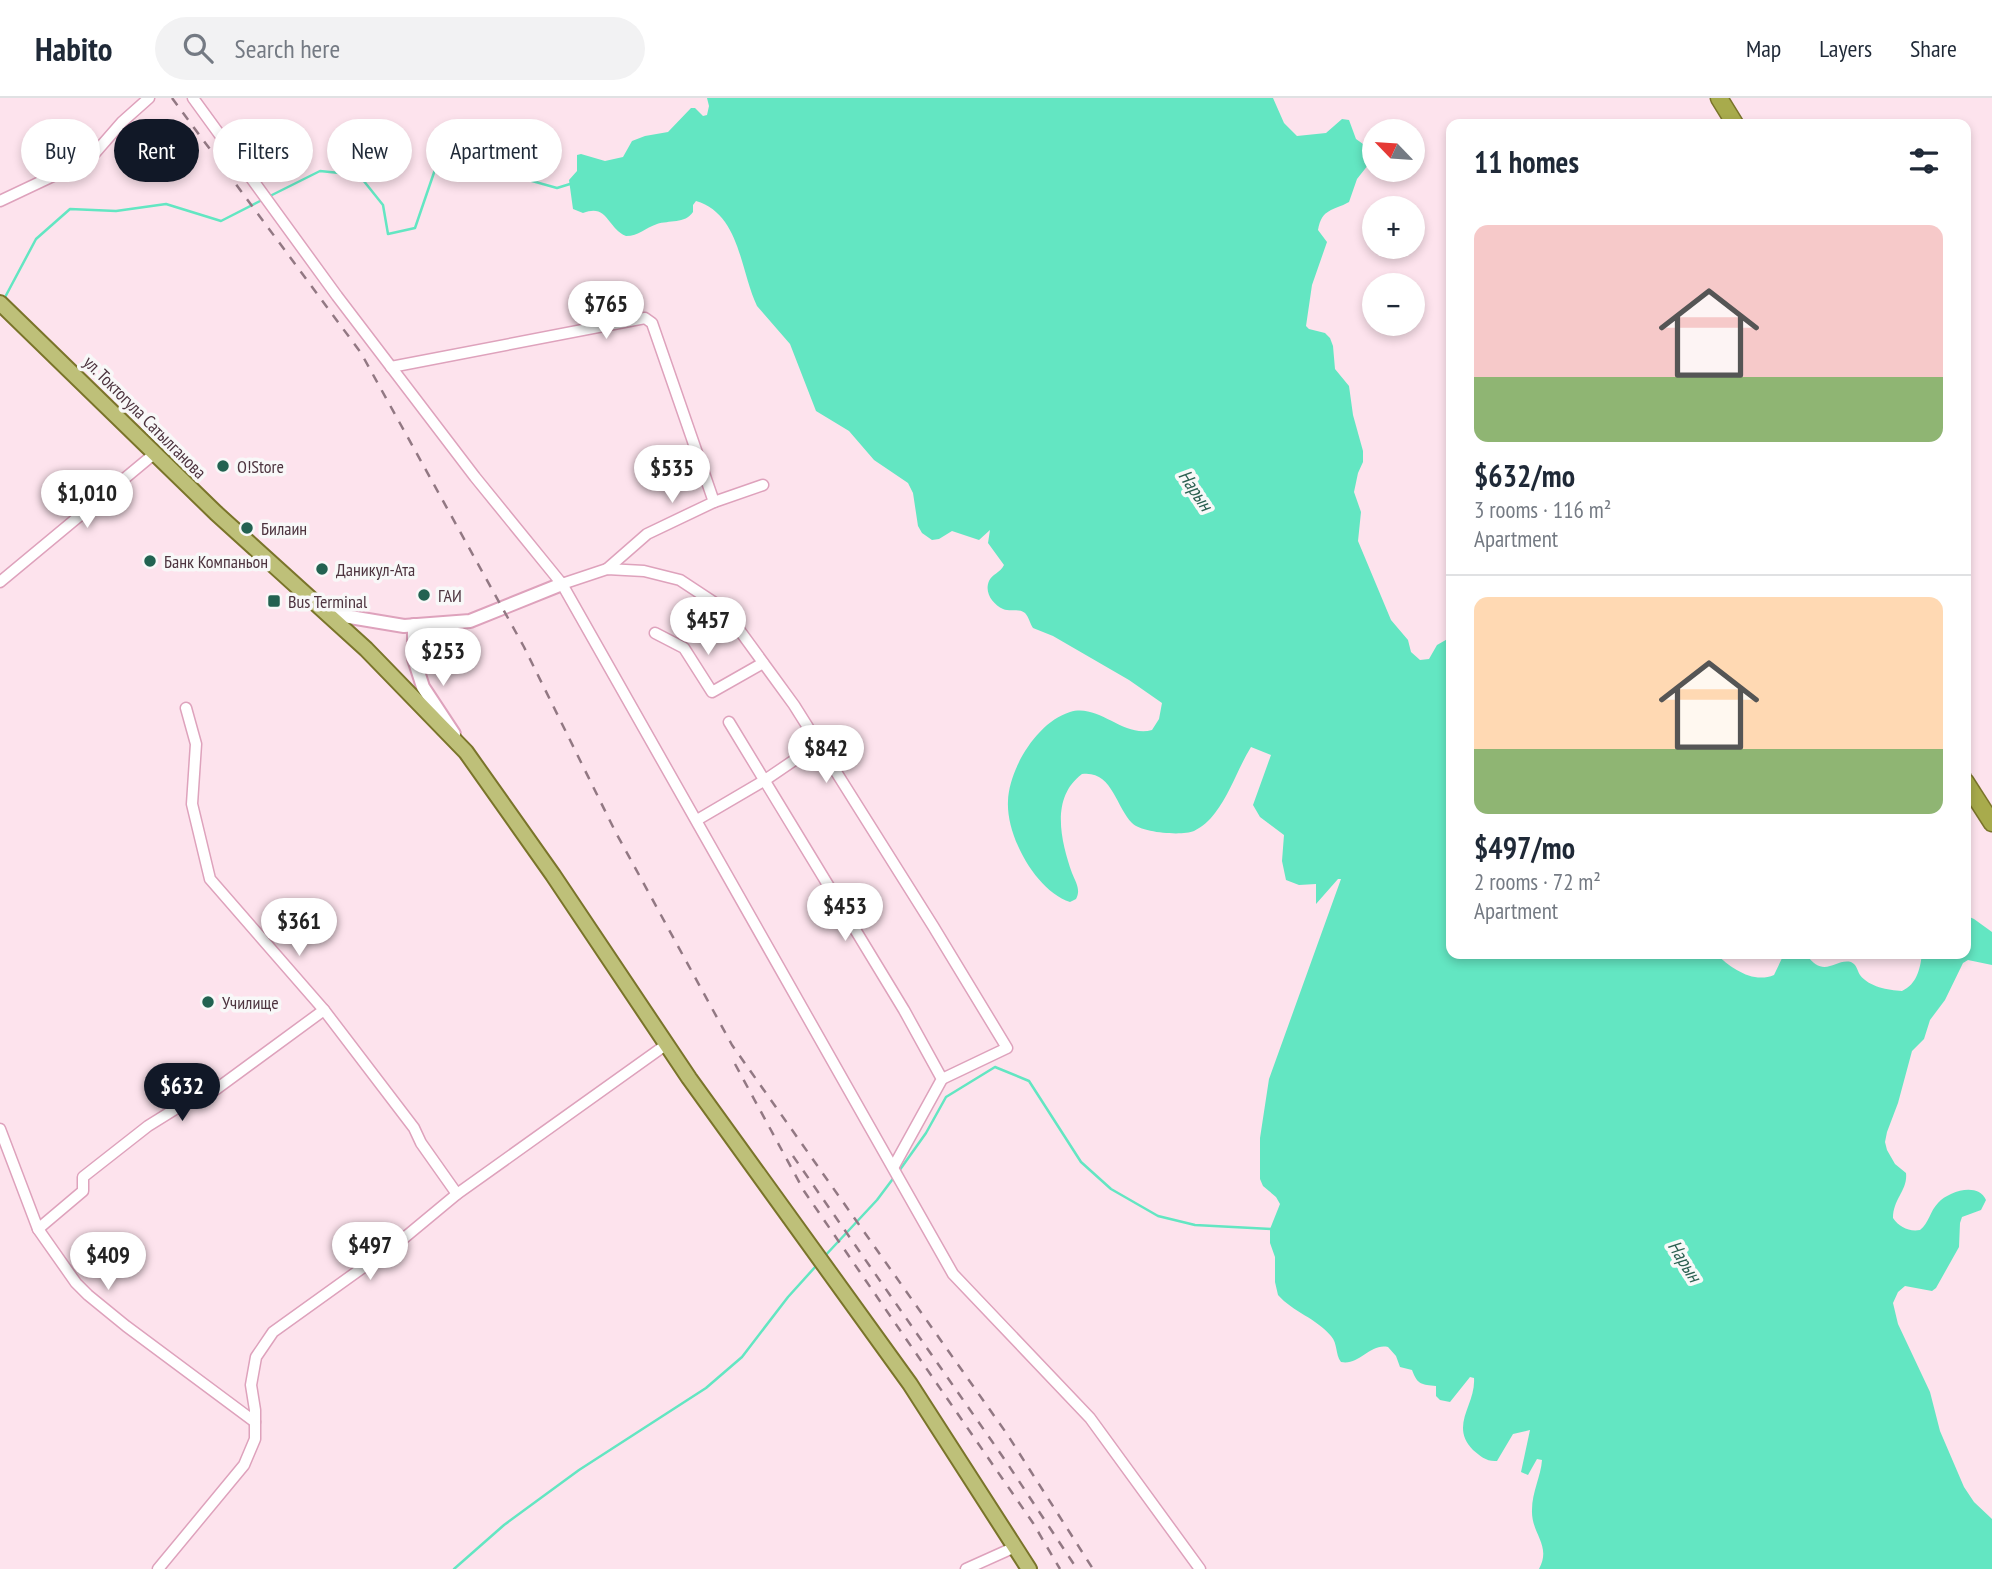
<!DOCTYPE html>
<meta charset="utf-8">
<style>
body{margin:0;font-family:"PT Sans Narrow",sans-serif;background:#f2f2f3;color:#1f2937;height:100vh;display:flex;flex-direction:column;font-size:26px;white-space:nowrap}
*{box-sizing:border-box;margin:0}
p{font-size:23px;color:#747a83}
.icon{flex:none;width:38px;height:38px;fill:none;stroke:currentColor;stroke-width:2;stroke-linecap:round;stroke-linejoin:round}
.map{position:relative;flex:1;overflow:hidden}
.details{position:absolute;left:1446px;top:21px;width:525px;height:840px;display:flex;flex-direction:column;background:#fff;border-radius:14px;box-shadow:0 4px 10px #0003}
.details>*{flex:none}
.hud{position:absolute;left:21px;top:21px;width:665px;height:63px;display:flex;gap:14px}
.needle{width:46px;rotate:295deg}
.buttons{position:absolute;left:1362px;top:21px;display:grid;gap:14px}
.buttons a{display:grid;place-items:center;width:63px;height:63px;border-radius:50%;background:#fff;box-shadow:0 4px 10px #0003;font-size:35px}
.price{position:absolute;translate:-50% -60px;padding:0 16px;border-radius:24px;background:#fff;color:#222;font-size:23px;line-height:46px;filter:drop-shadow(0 2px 4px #0008)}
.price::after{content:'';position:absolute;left:50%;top:42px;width:21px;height:16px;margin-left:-10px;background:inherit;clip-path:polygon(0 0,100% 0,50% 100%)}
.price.selected{background:#111827;color:#fff}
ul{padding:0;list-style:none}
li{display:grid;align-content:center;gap:14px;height:371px;padding:0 28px}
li+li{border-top:2px solid #e0e1e3}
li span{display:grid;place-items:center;height:217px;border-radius:14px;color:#555}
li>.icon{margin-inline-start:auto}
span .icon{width:126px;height:126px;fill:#fffc;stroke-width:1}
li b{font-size:30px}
h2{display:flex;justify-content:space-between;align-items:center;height:84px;padding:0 28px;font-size:30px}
.pill{padding:0 24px;border-radius:32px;background:#fff;box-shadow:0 4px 10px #0003;font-size:24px;line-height:63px}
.pill.selected{background:#111827;color:#fff}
header{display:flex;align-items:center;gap:42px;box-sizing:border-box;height:98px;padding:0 35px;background:#fff;border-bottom:2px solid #e0e1e3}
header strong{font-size:33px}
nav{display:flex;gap:38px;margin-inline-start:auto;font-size:24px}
.search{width:490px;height:63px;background:#f2f2f3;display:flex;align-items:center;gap:18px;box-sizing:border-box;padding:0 24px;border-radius:38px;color:#747a83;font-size:26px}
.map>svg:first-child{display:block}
.water{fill:#63e6c2}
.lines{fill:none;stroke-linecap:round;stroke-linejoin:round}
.stream{stroke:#63e6c2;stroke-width:2.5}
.minor-casing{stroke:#dea2bc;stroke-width:13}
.tertiary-casing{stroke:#dea2bc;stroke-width:16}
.primary-casing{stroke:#7a742a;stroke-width:18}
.trunk-casing{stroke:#7a742a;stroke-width:19}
.minor{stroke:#fff;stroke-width:10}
.tertiary{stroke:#fff;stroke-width:12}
.primary{stroke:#bec079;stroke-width:14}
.trunk{stroke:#a8ab4c;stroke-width:16}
.rail{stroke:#927883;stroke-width:2.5;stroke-dasharray:9 9;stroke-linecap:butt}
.poi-dot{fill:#226251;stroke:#f8f8f8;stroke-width:2.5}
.labels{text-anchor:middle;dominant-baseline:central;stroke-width:7;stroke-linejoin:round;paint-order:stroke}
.street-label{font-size:18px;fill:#4d343f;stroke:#f8f8f8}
.poi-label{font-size:18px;fill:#4d343f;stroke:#f8f8f8;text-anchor:start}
.water-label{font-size:19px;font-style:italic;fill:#2b6051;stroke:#f8f8f8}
</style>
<header>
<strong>Habito</strong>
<div class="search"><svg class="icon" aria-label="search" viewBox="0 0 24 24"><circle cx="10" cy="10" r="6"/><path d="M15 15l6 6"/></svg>Search here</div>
<nav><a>Map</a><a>Layers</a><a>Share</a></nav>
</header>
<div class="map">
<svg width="1992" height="1471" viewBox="0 0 1992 1471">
<rect width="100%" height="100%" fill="#fde3ed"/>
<!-- water -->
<path class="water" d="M707 0H1273L1284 25 1297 38 1326 35 1342 21 1349 22 1356 41 1370 51 1372 62 1357 81 1349 104C1333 113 1322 110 1318 132L1327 144 1312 187 1306 228 1309 231 1325 235 1330 240 1333 248 1335 271 1349 288 1353 317 1363 353V364L1358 375 1354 394 1361 414 1358 443 1391 522 1408 542 1411 554 1420 562 1429 561 1437 547 1451 539V856H1716C1731 870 1753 886 1774 877L1784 856H1806C1824 882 1835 860 1851 864 1857 867 1857 872 1860 877 1869 889 1888 892 1902 893 1917 886 1920 871 1922 856H1965V817L1974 821 1992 834V867L1968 862 1963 865 1945 902 1930 922 1924 941 1912 953 1898 1005 1887 1034 1885 1044 1887 1052 1895 1066 1906 1075C1908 1092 1893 1101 1893 1120 1899 1129 1909 1134 1920 1132 1929 1125 1930 1113 1938 1105 1949 1093 1978 1084 1986 1102L1981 1112 1962 1119 1960 1125 1959 1149 1936 1190 1932 1193 1905 1188 1898 1194 1893 1205 1898 1226 1930 1294 1940 1333 1964 1389 1974 1404 1992 1421V1471H1539C1552 1447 1531 1436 1532 1412 1532 1394 1541 1378 1542 1362L1537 1361 1528 1377 1521 1374 1530 1332 1513 1336 1497 1363C1487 1364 1480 1358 1473 1352 1449 1327 1476 1307 1474 1280L1470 1279 1450 1304 1440 1302 1436 1298V1288C1422 1286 1418 1288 1412 1272L1400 1269 1396 1258 1388 1249C1370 1245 1359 1268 1341 1264 1335 1256 1338 1246 1331 1238 1316 1220 1293 1214 1278 1197L1275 1184V1159L1270 1145V1131L1280 1106 1276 1099 1263 1088 1260 1081V1040L1269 981 1341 781H1338L1316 806V786L1299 787 1286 782 1282 763 1284 737 1260 719 1253 707 1271 657 1251 649C1238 670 1230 696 1215 715 1210 722 1202 729 1194 733 1182 738 1142 735 1132 725 1116 709 1112 672 1082 676 1050 700 1061 743 1072 775 1076 785 1081 792 1076 801L1070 804C1036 793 1006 738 1008 703 1009 671 1037 624 1070 614 1099 605 1123 640 1152 632L1159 621 1162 605 1129 582 1053 538 1033 530C1030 526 1029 519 1025 515 1019 510 1010 514 1003 511 993 506 984 495 989 483 992 476 1000 475 1004 467L988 445 990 432 979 442 952 433 939 441 932 442 922 435 918 428 913 395 908 385 874 362 849 333 816 313 790 246 757 208C740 172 740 116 696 103L693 107V114C685 126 669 122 657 126 645 130 639 138 626 138 607 130 608 105 583 115L573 111 569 82 577 73V57L581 56 605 63 623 59 632 43 645 38 668 34 691 10H695L703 18 707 17 709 8Z"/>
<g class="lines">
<!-- stream -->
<g class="stream">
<polyline points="268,99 320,73 359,77 383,107 388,136 415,130 440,57 461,53 489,71 557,90 570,86"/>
<polyline points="3,203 36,141 70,111 116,113 166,106 221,123 262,102"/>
<polyline points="899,1073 926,1035 946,999 995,969 1029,983 1081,1064 1111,1091 1158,1118 1195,1127 1271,1131"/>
<polyline points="823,1160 877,1102 895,1078"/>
<polyline points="454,1471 504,1427 579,1372 706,1290 742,1259 788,1199 816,1168"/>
</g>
<defs>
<g id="minor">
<polyline points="193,0 337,198 475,379 562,486 953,1176 1090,1320 1200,1471"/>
<polyline points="0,103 72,69 95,55 122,24 149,0"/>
<polyline points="391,269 645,220 652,225 714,404"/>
<polyline points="607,471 647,436 714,404 763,387"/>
<polyline points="0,484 154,356"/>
<polyline points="562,486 607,471 644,473 680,482 724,511 794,607 933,828 1007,950 942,981"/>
<polyline points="655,535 684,550 712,594 763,565"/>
<polyline points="186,610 196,646 192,706 210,781 324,912 414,1030 421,1045 457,1096"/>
<polyline points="729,624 904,912 942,981 894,1068"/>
<polyline points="697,722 765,682 818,646"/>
<polyline points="0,1031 38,1131 76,1185 88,1197 126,1228 255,1324"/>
<polyline points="38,1131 83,1093 83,1079 148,1028 193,1000 215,992 324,912"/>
<polyline points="158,1471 244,1367 255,1341 255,1312 251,1287 256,1259 273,1234 404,1140 457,1096 667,946"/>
<polyline points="966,1471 1015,1449"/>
</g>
<g id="tertiary">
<polyline points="326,515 404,528 470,523 562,486"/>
<polyline points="414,527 414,561 423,589 454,636"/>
</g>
<polyline id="primary" points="0,205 216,415 366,551 466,654 553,777 689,980 910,1286 1029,1471"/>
<g id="trunk">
<polyline points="1719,0 1735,26"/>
<polyline points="1965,683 1992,725"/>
</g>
</defs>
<!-- minor casing -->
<use href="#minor" class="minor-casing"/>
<!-- tertiary casing -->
<use href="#tertiary" class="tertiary-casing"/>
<!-- primary casing -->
<use href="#primary" class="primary-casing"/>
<!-- trunk casing -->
<use href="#trunk" class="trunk-casing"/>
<!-- minor -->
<use href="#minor" class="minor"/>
<!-- tertiary -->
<use href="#tertiary" class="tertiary"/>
<!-- primary -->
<use href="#primary" class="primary"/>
<!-- trunk -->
<use href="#trunk" class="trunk"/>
<!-- rail -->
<g class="rail">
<polyline points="172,0 361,255 524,549 615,733 732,947 1007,1336 1093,1471"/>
<polyline points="735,966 804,1093 1033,1425 1060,1471"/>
<polyline points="793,1058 1005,1362 1077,1471"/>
</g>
</g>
<!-- markers -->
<g class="poi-dot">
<circle cx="223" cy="368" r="7"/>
<circle cx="247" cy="430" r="7"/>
<circle cx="150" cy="463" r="7"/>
<circle cx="322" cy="471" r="7"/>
<circle cx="424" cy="497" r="7"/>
<rect x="267" y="496" width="14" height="14" rx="3.5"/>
<circle cx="208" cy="904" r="7"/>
</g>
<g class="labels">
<!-- street labels -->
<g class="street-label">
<text transform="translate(145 319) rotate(45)">ул. Токтогула Сатылганова</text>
</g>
<!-- poi labels -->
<g class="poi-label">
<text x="237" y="368">O!Store</text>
<text x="261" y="430">Билаин</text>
<text x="164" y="463">Банк Компаньон</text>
<text x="336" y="471">Даникул-Ата</text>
<text x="438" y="497">ГАИ</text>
<text x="288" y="503">Bus Terminal</text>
<text x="222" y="904">Училище</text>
</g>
<!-- water labels -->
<g class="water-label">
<text transform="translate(1196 392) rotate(56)">Нарын</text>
<text transform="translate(1685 1163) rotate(58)">Нарын</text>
</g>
</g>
</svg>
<div class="buttons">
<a><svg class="needle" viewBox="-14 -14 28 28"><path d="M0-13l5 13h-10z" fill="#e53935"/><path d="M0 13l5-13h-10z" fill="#747a83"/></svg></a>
<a>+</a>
<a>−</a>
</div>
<b class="price" style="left:606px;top:243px">$765</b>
<b class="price" style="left:672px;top:407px">$535</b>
<b class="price" style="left:87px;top:432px">$1,010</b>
<b class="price" style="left:708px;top:559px">$457</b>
<b class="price" style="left:443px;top:590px">$253</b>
<b class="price" style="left:826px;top:687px">$842</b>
<b class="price" style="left:845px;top:845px">$453</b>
<b class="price" style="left:299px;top:860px">$361</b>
<b class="price selected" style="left:182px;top:1025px">$632</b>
<b class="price" style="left:370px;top:1184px">$497</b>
<b class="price" style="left:108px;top:1194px">$409</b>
<div class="hud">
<a class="pill">Buy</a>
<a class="pill selected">Rent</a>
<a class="pill">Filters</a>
<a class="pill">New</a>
<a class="pill">Apartment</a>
</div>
<section class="details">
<h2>11 homes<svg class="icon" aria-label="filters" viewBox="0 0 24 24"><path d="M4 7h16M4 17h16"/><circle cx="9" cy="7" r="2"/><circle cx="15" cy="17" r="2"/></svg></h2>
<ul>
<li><span style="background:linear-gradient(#f6c9c9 70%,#8fb573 0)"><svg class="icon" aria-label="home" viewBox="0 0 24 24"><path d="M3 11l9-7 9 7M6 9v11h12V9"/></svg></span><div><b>$632/mo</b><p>3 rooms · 116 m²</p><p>Apartment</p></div></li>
<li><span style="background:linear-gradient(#ffd9b3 70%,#8fb573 0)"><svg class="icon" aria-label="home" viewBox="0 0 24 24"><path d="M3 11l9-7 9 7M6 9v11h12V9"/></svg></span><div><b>$497/mo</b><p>2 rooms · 72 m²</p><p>Apartment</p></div></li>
</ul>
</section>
</div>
